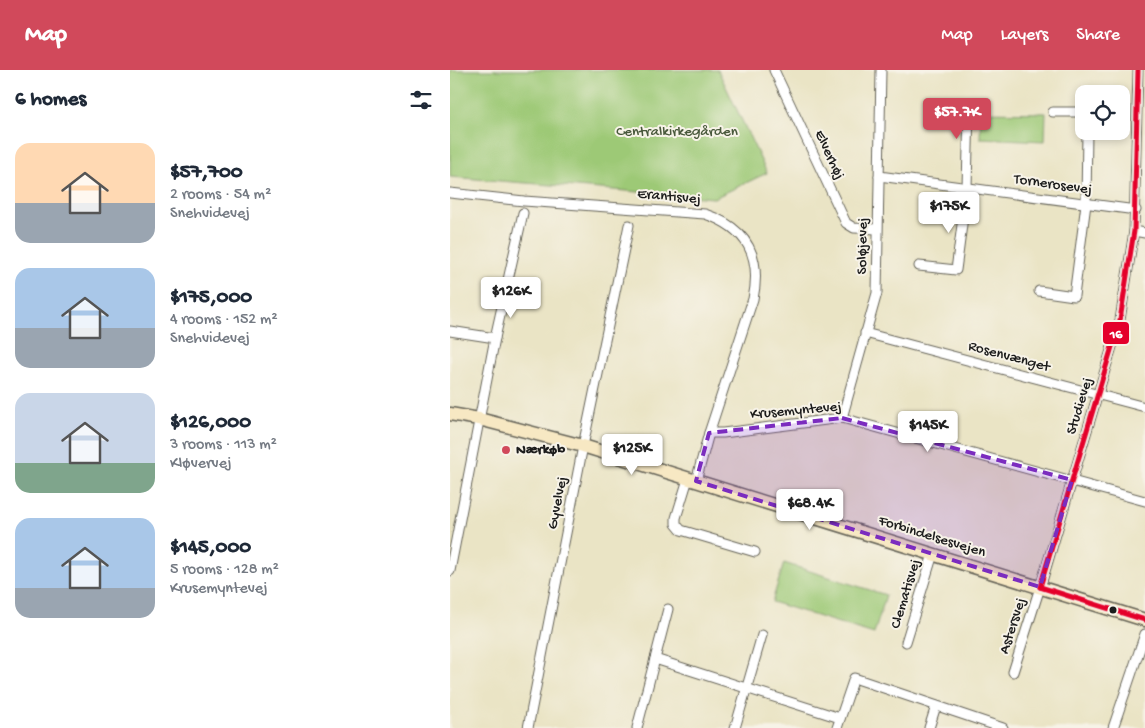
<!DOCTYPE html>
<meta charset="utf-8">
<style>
body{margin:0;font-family:"Gochi Hand",sans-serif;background:#f2f2f3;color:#1f2937;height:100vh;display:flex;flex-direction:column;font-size:19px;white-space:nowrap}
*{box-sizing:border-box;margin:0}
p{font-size:16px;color:#747a83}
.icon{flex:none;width:28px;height:28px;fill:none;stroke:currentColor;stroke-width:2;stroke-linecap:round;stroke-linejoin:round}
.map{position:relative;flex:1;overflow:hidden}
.drawer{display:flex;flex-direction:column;background:#fff;width:450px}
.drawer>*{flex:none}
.buttons{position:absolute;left:625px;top:15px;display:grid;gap:10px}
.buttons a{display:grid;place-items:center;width:55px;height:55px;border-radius:10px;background:#fff;box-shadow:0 2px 8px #0003;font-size:25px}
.price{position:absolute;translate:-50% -42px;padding:0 11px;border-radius:5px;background:#fff;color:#222;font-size:16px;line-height:32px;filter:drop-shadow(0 1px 2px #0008)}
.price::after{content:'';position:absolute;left:50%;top:30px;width:15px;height:11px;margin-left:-8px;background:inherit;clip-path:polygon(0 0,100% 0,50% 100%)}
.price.selected{background:#d1495b;color:#fff}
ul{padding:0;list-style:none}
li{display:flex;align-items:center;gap:15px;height:125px;padding:0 15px}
li span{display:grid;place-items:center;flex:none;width:140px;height:100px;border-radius:15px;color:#555}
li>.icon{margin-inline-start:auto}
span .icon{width:60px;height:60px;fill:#fffc;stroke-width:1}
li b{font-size:21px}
h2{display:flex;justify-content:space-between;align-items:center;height:60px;padding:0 15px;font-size:21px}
header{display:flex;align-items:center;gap:30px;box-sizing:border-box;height:70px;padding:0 25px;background:#d1495b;color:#fff}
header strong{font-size:24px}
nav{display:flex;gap:28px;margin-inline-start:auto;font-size:18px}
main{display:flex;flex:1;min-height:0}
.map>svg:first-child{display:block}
.green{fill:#9dc976;stroke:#5c7249}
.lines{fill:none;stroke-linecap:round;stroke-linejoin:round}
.street-casing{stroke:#646257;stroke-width:11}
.secondary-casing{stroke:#646257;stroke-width:15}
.street{stroke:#fff;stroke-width:9}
.secondary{stroke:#f7e8c3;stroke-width:12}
.bus-1-casing{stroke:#f7f3e8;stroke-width:9}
.bus-1{stroke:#e4002b;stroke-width:5}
.marked{fill:#7b2cbf;fill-opacity:0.2;stroke:#7b2cbf;stroke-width:4;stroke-dasharray:10 6;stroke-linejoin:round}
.poi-dot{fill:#d1495b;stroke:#f7f3e8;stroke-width:2}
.bus-dot{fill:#1c1c1c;stroke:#f7f3e8;stroke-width:2}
.labels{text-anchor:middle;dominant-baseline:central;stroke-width:4;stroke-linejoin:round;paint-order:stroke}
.park-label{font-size:15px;fill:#49593c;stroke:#f7f3e8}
.street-label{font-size:15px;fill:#1c1c1c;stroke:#f7f3e8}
.poi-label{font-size:15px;font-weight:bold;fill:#1c1c1c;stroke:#f7f3e8;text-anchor:start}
.line-badge{stroke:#f7f3e8;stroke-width:2}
.badge-label{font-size:14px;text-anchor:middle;font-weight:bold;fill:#fff}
</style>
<header>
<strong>Map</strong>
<nav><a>Map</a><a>Layers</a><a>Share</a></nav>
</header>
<main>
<section class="drawer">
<h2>6 homes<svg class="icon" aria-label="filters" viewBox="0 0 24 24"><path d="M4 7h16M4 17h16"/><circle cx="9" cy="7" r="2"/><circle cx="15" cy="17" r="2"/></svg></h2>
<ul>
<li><span style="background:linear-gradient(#ffd9b3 60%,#9aa5b1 0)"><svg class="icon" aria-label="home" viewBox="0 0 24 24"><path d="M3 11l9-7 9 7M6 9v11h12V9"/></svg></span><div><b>$57,700</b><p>2 rooms · 54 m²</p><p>Snehvidevej</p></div></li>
<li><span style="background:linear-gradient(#a9c7e8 60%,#9aa5b1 0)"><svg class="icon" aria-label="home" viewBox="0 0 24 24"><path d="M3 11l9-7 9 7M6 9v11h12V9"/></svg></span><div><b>$175,000</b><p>4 rooms · 152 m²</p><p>Snehvidevej</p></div></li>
<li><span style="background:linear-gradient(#c9d6e8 70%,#7fa58c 0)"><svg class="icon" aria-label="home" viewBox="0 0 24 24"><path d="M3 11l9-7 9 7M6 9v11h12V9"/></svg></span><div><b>$126,000</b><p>3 rooms · 113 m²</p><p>Kløvervej</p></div></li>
<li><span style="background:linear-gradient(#a9c7e8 70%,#9aa5b1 0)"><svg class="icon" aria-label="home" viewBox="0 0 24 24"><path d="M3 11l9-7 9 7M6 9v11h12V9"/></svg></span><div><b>$145,000</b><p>5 rooms · 128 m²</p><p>Krusemyntevej</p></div></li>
</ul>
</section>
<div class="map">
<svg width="695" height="658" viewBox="0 0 695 658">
<rect width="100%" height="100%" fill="#f7f3e8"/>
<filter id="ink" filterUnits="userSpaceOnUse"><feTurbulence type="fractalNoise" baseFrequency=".02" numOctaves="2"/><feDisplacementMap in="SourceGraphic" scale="10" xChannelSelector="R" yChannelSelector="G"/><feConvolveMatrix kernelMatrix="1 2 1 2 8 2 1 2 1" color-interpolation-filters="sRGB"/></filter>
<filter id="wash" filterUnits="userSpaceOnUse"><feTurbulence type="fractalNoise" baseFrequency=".0096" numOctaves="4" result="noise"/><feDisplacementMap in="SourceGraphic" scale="20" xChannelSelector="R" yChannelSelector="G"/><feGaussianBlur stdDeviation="1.12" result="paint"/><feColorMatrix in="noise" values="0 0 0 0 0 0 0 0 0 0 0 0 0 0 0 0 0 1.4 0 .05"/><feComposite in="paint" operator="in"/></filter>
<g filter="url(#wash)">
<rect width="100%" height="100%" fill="#eae4c5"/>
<!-- green -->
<g class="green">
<polygon points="0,0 268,0 317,103 264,128 0,107"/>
<polygon points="531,42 596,43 595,71 530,68"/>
<polygon points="334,493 436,525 424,564 322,532"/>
</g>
</g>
<g filter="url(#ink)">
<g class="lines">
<defs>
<g id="street">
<polyline points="324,0 396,153 404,158 427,159"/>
<polyline points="603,42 634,42"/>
<polyline points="429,106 686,140"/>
<path d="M0 123 74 131 255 144C297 158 312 186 303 229L259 363 246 411"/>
<polyline points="684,161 695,163"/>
<polyline points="469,196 506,200 517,117 519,38 481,37"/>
<polyline points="589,221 624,226 636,134 637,61"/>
<polyline points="0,261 45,268"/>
<polyline points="415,263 695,337"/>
<polyline points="392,348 427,223 431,0"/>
<polyline points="259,363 273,363 392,348 695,431"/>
<polyline points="238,409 226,448 226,454 231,460 305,482"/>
<polyline points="0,501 45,268 73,143"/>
<polyline points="456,572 483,484"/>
<polyline points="205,589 390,648"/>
<polyline points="563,602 593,508 670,250 684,161 688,0"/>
<polyline points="78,658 133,376 179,155"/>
<polyline points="187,658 218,539"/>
<polyline points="285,658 312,565"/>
<polyline points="387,658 404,608 553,658"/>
<polyline points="479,658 486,636"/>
<polyline points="663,658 695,564"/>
</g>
<polyline id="secondary" points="0,344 29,349 133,376 695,550"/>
</defs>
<!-- street casing -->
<use href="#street" class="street-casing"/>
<!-- secondary casing -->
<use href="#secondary" class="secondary-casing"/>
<!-- street -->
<use href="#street" class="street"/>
<!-- secondary -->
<use href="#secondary" class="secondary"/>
<defs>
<g id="bus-1">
<polyline points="590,517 670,250 684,161 688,0"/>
<polyline points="590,517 695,550"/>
</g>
</defs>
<!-- bus-1 casing -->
<use href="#bus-1" class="bus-1-casing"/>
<!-- bus-1 -->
<use href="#bus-1" class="bus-1"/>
</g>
</g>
<!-- marked area -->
<path class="marked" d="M392 348 622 410 590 517 246 411 259 363Z"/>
<!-- markers -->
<circle class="poi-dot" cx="56" cy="380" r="5"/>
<circle class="bus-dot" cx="663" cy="540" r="4.5"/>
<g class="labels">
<!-- park labels -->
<g class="park-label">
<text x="227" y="62">Centralkirkegården</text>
</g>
<!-- street labels -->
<g class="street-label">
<text transform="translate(379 85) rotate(65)">Elverhøj</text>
<text transform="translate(603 115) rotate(8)">Tornerosevej</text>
<text transform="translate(219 127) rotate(5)">Erantisvej</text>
<text transform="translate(413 176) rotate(-89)">Soløjevej</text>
<text transform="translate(559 287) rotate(15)">Rosenvænget</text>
<text transform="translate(630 336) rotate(-73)">Studievej</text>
<text transform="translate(346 341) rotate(-5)">Krusemyntevej</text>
<text transform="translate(108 433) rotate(-79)">Gyvelvej</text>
<text transform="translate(482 467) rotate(17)">Forbindelsesvejen</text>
<text transform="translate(456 524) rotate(-73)">Clematisvej</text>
<text transform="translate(563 556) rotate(-72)">Astersvej</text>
</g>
<!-- poi labels -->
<g class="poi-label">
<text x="66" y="380">Nærkøb</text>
</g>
</g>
<rect class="line-badge" x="652" y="251" width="28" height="24" rx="5" fill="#e4002b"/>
<g class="badge-label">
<text x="666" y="268">16</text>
</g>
</svg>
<div class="buttons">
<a><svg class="icon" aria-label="locate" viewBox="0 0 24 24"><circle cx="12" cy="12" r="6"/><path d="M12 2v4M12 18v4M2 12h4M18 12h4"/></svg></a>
</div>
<b class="price selected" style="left:507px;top:70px">$57.7K</b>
<b class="price" style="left:499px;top:164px">$175K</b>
<b class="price" style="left:61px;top:249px">$126K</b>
<b class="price" style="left:478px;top:383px">$145K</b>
<b class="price" style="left:182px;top:406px">$125K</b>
<b class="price" style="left:360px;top:461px">$68.4K</b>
</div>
</main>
